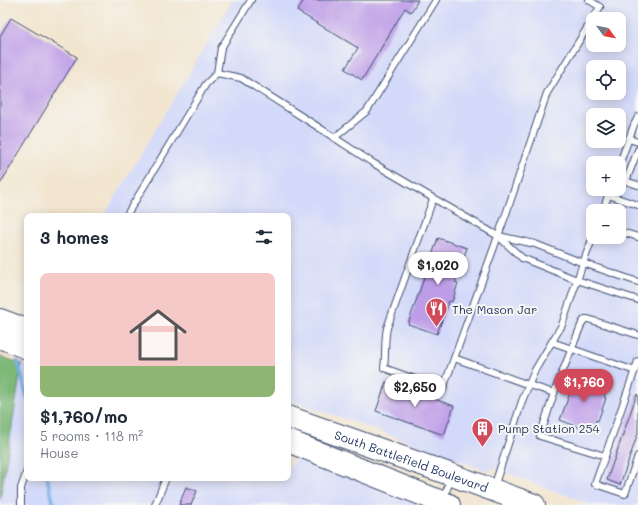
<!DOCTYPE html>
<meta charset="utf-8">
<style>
body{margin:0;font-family:Mali,sans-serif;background:#f6f6f7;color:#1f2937;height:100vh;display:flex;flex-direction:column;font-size:15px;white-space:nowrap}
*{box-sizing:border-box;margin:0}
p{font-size:13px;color:#747a83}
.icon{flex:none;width:22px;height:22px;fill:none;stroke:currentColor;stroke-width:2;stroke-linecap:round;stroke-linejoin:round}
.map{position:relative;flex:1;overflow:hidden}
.drawer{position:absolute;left:24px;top:213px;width:267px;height:268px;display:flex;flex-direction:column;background:#fff;border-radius:8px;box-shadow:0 2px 10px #0003}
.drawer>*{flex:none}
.needle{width:26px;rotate:123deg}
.fabs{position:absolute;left:586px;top:12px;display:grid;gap:8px}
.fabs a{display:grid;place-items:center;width:40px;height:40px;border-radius:8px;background:#fff;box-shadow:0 2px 10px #0003;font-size:20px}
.price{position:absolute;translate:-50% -34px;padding:0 9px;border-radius:14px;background:#fff;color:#222;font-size:13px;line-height:26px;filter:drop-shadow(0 1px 2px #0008)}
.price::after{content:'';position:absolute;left:50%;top:24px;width:12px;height:9px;margin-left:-6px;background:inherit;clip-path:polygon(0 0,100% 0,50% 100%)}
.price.on{background:#d1495b;color:#fff}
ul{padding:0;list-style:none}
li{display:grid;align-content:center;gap:8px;height:212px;padding:0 16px}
li span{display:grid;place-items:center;height:124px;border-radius:8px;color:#555}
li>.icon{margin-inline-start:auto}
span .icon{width:72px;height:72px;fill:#fffc;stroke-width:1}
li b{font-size:17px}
h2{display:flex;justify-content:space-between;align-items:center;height:48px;padding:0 16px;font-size:17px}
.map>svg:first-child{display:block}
.built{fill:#d3d9f9;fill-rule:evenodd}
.forest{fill:#7db876;stroke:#4c746a}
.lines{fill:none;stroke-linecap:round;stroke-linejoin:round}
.stream{stroke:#77b3e9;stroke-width:3.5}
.building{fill:#be9de7}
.service-casing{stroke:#3b4a6f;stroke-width:8}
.trunk-casing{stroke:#3b4a6f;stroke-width:24}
.service{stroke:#fff;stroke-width:6}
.trunk{stroke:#fff;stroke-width:22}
.labels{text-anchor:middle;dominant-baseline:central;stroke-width:4;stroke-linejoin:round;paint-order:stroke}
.poi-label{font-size:12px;fill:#1b2f5e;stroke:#f6f6f2;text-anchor:start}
.street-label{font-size:12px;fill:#1b2f5e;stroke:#f6f6f2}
</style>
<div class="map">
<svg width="638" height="505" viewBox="0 0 638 505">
<rect width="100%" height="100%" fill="#f6f6f2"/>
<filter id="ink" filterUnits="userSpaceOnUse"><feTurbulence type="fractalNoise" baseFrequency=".025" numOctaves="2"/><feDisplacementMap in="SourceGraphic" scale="8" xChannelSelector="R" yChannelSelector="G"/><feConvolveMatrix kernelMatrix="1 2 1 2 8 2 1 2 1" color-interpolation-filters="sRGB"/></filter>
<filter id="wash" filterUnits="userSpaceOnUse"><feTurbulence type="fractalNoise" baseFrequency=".012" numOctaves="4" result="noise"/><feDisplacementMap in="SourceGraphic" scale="16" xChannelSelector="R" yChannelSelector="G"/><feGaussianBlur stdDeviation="0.9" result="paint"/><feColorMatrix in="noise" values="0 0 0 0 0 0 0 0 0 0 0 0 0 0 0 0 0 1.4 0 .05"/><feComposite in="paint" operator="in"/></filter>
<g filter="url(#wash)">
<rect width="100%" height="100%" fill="#f2e5cf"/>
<!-- built -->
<g class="built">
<path d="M233 0H633L638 3V505H592L491 467 490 472 357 423 288 400V216H104ZM593 19H619V45H593ZM593 67H619V93H593ZM593 115H619V141H593ZM593 163H619V189H593ZM593 211H619V237H593Z"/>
<polygon points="22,364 27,366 27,478 288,478 288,465 291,466 297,456 427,505 0,505 0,500"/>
</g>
<!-- forest -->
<polygon class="forest" points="0,356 22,364 0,500"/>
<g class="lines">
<!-- stream -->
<g class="stream">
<polyline points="18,361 27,397"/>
<polyline points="47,478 54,505"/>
</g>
</g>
<g id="blocks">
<!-- building -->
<g class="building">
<polygon points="304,0 418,0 411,12 405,8 362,80 345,69 358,48 297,11"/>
<polygon points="11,18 77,57 0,184 0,36"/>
<polygon points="438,238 467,248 455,282 458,283 452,302 449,301 437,334 408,324"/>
<polygon points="576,375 605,385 605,386 608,387 604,397 606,398 598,421 596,420 592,431 589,430 589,431 560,420 571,390 566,389 570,379 574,380"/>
<polygon points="386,382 454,406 444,435 376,411"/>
<polygon points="637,394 638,395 638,433 620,485 607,480"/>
<polygon points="186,487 197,491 191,505 179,505"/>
</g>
</g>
</g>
<g filter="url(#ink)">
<use href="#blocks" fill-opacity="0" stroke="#3b4a6f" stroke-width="1"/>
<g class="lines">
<defs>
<g id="service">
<polyline points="217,73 221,48 251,0"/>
<polyline points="334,138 367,111 436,0"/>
<polyline points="629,139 638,142"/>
<polyline points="619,165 634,125 638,117"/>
<polyline points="619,179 638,185"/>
<polyline points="626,181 638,150"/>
<polyline points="608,195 638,205"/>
<path d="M433 199 387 328C384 342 386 355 384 368L443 389 506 214 547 93 600 7 589 0"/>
<polyline points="603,211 610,189"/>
<polyline points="126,216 206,84 217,73 241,78 315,125 373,163 498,236 522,258 577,280 638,300"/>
<polyline points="619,231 638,237"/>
<polyline points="499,236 535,244 583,263 638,282"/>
<polyline points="638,335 588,319 585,319 582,323 554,393 540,436 605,456 595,484 625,494 638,456"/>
<polyline points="552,342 635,371"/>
<polyline points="454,358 529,385 554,393"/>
<polyline points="605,456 638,361"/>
<polyline points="494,487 522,401 535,370 562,325 583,263 593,237"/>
<polyline points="443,500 451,478"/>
<polyline points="21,505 21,488 27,471"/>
<polyline points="155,505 166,478"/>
</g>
<g id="trunk">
<polyline points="0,320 27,330"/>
<polyline points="0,337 27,348"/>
<path id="s1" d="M288 417 452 475 534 505"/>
<polyline points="288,441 449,505"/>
</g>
</defs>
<!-- service casing -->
<use href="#service" class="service-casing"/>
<!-- trunk casing -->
<use href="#trunk" class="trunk-casing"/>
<!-- service -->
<use href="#service" class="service"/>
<!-- trunk -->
<use href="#trunk" class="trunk"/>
</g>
</g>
<!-- icons -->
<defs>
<symbol id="restaurant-pin" viewBox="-11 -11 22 30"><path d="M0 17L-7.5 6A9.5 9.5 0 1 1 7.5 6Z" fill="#d1495b" stroke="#f6f6f2"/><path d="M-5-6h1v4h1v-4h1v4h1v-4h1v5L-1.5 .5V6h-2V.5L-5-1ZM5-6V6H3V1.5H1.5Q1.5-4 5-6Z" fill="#fff"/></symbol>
<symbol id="building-pin" viewBox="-11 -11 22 30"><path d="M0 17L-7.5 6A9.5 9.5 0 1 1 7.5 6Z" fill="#d1495b" stroke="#f6f6f2"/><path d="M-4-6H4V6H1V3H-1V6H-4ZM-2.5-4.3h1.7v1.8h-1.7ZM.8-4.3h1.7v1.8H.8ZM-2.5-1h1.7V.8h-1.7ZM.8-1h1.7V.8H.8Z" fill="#fff"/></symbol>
</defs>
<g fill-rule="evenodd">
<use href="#restaurant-pin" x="424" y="296" width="25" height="34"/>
<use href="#building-pin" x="470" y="416" width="25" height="34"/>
</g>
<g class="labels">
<!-- poi labels -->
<g class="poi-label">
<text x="452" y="309">The Mason Jar</text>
<text x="498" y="428">Pump Station 254</text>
</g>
<!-- street labels -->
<g class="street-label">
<text stroke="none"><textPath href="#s1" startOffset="131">South Battlefield Boulevard</textPath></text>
</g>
</g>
</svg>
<div class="fabs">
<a><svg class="needle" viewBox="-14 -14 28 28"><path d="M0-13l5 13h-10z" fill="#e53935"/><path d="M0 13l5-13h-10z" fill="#747a83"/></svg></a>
<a><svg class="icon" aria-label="locate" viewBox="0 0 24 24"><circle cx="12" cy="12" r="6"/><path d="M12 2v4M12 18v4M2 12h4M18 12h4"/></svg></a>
<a><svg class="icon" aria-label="layers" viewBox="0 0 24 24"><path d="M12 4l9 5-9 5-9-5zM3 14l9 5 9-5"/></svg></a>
<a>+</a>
<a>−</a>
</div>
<b class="price" style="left:438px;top:286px">$1,020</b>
<b class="price on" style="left:584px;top:403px">$1,760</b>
<b class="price" style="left:415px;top:408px">$2,650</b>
<section class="drawer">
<h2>3 homes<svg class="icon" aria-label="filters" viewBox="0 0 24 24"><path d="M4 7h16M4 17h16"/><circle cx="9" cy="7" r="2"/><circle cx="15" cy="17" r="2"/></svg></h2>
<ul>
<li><span style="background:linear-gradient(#f6c9c9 75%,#8fb573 0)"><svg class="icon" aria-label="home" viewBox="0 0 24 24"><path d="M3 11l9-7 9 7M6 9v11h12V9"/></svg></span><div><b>$1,760/mo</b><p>5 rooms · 118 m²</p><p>House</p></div></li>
</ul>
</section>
</div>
